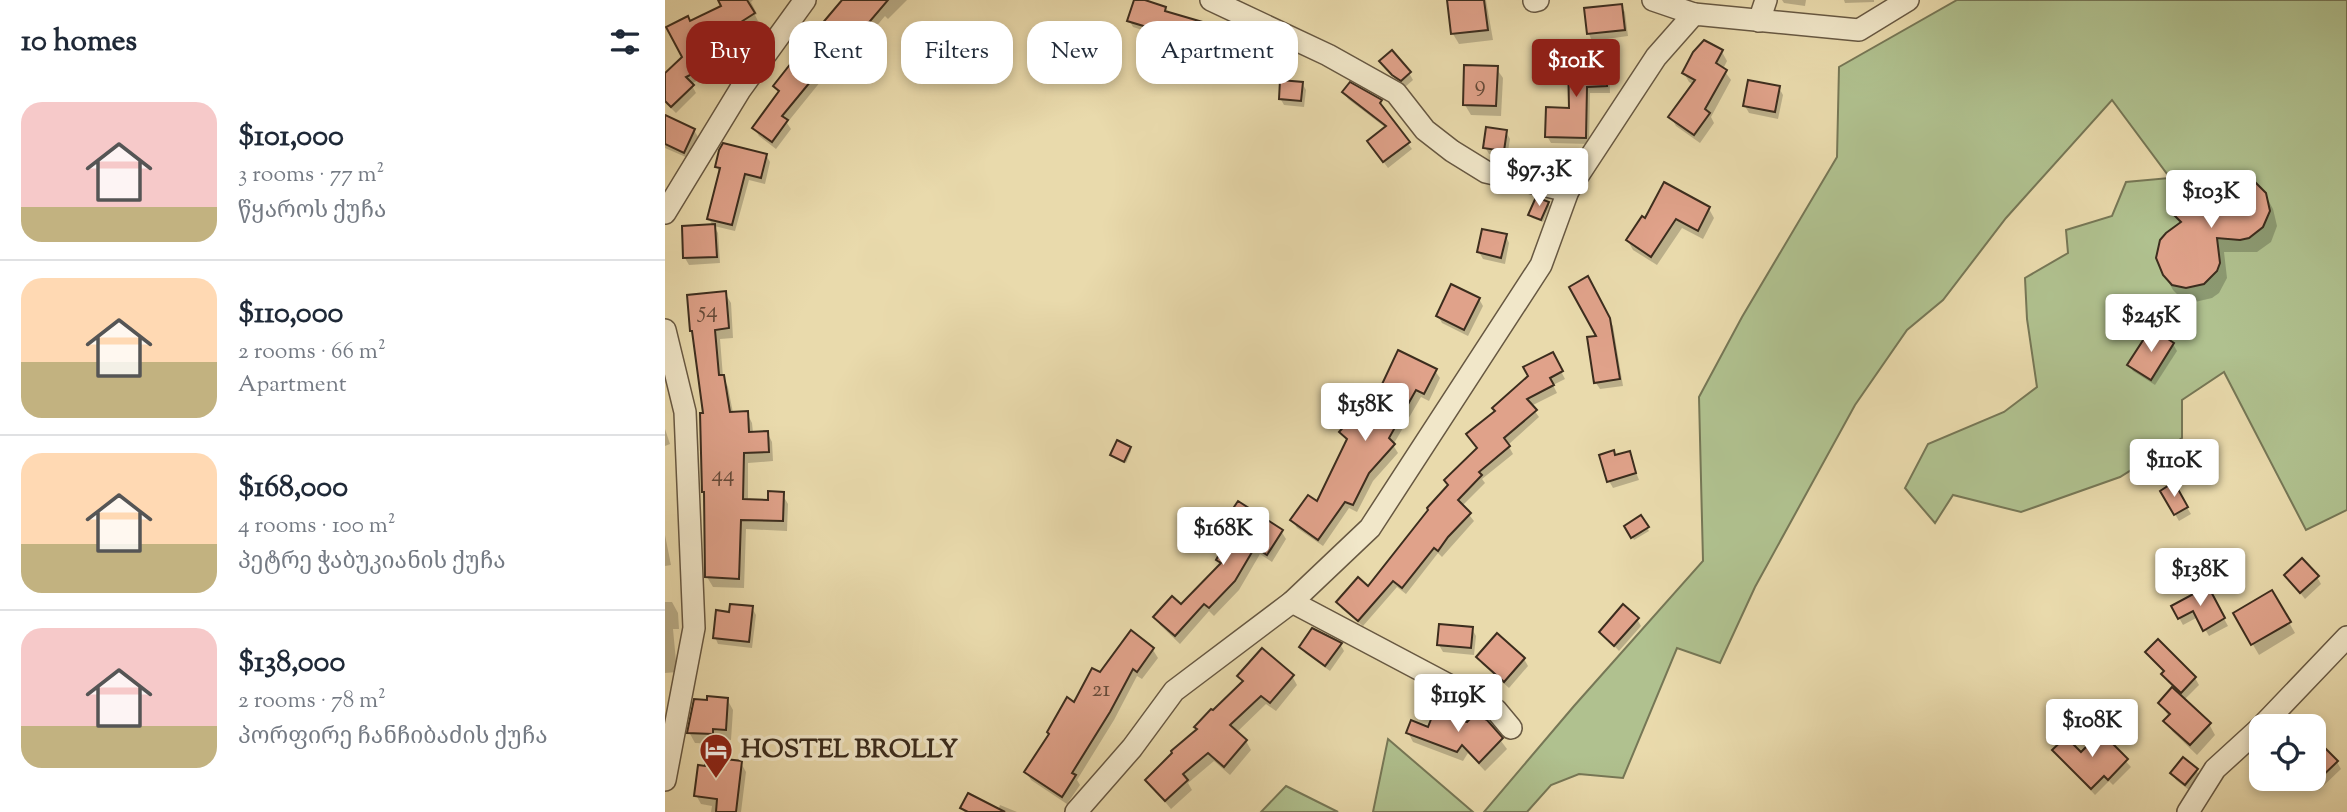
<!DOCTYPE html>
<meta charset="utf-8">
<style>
body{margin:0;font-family:"Sorts Mill Goudy","Noto Serif Georgian",serif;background:#f6f6f7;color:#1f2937;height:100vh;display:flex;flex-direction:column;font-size:26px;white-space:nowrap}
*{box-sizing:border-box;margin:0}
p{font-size:23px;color:#747a83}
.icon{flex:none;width:38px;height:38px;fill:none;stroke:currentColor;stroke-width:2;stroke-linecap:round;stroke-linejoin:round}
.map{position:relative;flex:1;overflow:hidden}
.side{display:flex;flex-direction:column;background:#fff;width:665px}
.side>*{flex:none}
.guide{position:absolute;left:21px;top:21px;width:665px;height:63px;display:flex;gap:14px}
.tools{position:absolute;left:1584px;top:714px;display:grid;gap:14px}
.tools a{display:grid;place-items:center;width:77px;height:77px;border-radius:14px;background:#fff;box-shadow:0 4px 10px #0003;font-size:35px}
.price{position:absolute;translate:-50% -60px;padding:0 16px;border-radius:7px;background:#fff;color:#222;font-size:23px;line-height:46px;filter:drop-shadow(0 2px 4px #0008)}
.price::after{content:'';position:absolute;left:50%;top:42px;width:21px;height:16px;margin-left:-10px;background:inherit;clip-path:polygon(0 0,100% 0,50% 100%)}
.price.on{background:#8f2418;color:#fff}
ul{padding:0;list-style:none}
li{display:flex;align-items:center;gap:21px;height:175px;padding:0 21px}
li+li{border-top:2px solid #e0e1e3}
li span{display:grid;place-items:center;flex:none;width:196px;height:140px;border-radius:21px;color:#555}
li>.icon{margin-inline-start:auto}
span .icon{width:84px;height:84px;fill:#fffc;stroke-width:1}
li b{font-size:30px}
h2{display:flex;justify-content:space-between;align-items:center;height:84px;padding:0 21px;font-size:30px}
.tag{padding:0 24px;border-radius:21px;background:#fff;box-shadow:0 4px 10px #0003;font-size:24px;line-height:63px}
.tag.on{background:#8f2418;color:#fff}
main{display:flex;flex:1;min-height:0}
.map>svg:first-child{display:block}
.green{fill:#b0c18f;stroke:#767756;stroke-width:2}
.shadow{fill:#0003}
.building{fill:#e0a28a;stroke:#3c2d1e;stroke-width:2}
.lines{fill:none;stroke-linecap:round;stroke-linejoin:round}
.minor-casing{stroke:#675842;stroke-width:24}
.minor{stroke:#f1e7c9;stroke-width:21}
.labels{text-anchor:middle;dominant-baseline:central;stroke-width:7;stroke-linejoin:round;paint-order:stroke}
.number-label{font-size:23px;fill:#654a39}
.poi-label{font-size:26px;font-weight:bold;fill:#3c2d1e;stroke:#f1e7c9;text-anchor:start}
</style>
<main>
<section class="side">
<h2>10 homes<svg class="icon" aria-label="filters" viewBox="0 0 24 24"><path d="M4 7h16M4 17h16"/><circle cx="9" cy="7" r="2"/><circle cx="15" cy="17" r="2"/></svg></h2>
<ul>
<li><span style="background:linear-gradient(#f6c9c9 75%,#c2b280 0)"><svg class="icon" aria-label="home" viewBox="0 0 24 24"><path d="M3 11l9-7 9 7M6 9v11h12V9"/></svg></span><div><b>$101,000</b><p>3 rooms · 77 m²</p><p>წყაროს ქუჩა</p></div></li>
<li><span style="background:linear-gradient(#ffd9b3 60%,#c2b280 0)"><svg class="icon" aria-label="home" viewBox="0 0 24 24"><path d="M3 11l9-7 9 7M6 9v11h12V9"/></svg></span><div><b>$110,000</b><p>2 rooms · 66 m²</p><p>Apartment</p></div></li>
<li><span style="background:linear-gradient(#ffd9b3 65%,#c2b280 0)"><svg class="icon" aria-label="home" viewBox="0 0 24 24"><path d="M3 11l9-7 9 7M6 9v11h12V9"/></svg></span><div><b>$168,000</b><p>4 rooms · 100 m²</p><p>პეტრე ჭაბუკიანის ქუჩა</p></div></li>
<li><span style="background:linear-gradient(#f6c9c9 70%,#c2b280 0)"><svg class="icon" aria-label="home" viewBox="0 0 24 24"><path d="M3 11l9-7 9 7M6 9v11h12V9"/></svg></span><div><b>$138,000</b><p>2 rooms · 78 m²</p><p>პორფირე ჩანჩიბაძის ქუჩა</p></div></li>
</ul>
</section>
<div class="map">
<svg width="1682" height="812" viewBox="0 0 1682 812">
<rect width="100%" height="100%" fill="#e9daac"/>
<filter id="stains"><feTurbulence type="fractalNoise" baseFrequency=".00286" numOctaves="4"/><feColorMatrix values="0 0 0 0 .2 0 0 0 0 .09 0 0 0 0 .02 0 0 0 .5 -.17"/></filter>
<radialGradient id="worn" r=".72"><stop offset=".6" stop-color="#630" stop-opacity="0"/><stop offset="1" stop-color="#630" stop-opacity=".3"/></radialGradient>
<!-- green -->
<g class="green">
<polygon points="1292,0 1682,0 1682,510 1641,530 1559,372 1517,400 1517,438 1455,477 1356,512 1288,495 1270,523 1240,488 1263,444 1339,412 1372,387 1362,319 1360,278 1403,253 1401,230 1447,216 1461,182 1505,178 1447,100 1341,218 1278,300 1242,330 1190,405 1090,587 1055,663 1012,648 958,778 914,774 886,785 862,812 819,812 909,706 1038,561 1034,397 1077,317 1172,157 1174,67"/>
<polygon points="723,739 808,812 708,812"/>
<polygon points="621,786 673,812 596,812"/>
</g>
<!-- shadow -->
<g class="shadow">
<polygon points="55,0 88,0 86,2 92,14 90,15 93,21 68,37 74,50 46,64 50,71 26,84 31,93 11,113 0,102 0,76 19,57 25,24 59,6"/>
<polygon points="180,0 242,0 223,19 220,16 181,62 182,65 167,83 160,76 122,123 126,129 111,149 94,136 89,128 114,94 110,86 133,55 128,47 150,34"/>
<polygon points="470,0 500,8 503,14 539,24 543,31 534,65 506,57 502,50 505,39 468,27 464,20"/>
<polygon points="783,0 821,0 828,40 794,44 788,34"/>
<polygon points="1117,0 1141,0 1140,6 1119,3"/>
<polygon points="1179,0 1209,0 1209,2 1180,3"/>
<polygon points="956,6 960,12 963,36 927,41 924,34"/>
<polygon points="599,50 603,57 596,77 578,71 574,64"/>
<polygon points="1057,52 1062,61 1058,69 1066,80 1046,117 1049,123 1035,143 1011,126 1006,117 1029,85 1024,82 1019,73"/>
<polygon points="940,60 944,67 945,93 925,93 924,144 886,143 882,136 906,110"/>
<polygon points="717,61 744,73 748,80 740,87 732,82"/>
<polygon points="831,68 838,78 836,116 806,115 800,105"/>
<polygon points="637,83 641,90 639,107 619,105 615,98"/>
<polygon points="1114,88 1118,95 1113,119 1084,113 1080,106"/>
<polygon points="679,92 716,102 718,110 747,149 723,168 708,148 721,128 683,99"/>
<polygon points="0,126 29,130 33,137 23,158 0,148"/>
<polygon points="841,132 845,139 842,157 824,154 820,147"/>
<polygon points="101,155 105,162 100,184 84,180 70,231 49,226 53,233 55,263 24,265 20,258 48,226 44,219 55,174 52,167"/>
<polygon points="1600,194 1608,209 1612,226 1606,242 1592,252 1559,252 1562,278 1554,293 1547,298 1530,302 1517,299 1508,290 1499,274 1516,223 1512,216"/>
<polygon points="883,203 885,206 878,222 867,218 865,215"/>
<polygon points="1044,209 1049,218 1038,239 1017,228 992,265 968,250 963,241 980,220"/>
<polygon points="841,236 844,243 840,264 818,259 814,252"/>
<polygon points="922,279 948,326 958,386 935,389 931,383 933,337"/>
<polygon points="60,293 66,303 68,338 55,339 58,377 63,387 68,413 82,413 87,423 88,433 102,432 107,442 108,461 83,463 83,501 105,501 117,494 123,504 122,531 81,529 79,588 48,587 42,577 40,415 29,336 26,331"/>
<polygon points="814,299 818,306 803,336 777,323 773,316"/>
<polygon points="1508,344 1512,351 1490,385 1468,371 1464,365"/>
<polygon points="887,354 900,379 888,385 892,393 866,406 874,417 843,445 848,454 817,479 820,483 797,506 809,521 777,557 773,553 741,594 732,587 698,626 677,609 673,602 703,588 813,449 831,413"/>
<polygon points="770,371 775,378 764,401 756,397 728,445 733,453 708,481 692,512 684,508 658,546 632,528 627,520 652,504 683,442 676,432 695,422 712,397"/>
<polygon points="0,429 5,444 0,446"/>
<polygon points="465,449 466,451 461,463 447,455"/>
<polygon points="964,453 974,480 948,488 944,481"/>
<polygon points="1508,485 1526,514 1514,521 1497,492"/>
<polygon points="567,513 616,531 621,539 607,562 595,554 574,590 549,616 544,611 515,644 495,625 490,617 516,606 556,565 553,560 574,523"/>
<polygon points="976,518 984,531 969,540 962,527"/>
<polygon points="0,535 6,565 0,566"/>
<polygon points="1621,575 1652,577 1656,584 1640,599"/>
<polygon points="1542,588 1563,626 1544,636 1533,617 1518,625 1508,607"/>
<polygon points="1607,593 1630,633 1594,655 1570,614"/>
<polygon points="0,602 7,602 13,613 14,629 8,629 12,672 0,673"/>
<polygon points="87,608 91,615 87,648 53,644 50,637 66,614"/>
<polygon points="972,619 976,626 954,651 936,632"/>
<polygon points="807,629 811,636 809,655 778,652 774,645"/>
<polygon points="466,633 488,650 493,658 477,679 472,676 449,720 412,780 415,785 402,804 366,780 361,772 410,704"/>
<polygon points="832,635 859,659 863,666 844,688 817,664 813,657"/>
<polygon points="1493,642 1530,678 1534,685 1518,701 1544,724 1550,735 1532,755 1507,731 1501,721 1504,717 1495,703 1514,693 1502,681 1500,673 1482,652"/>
<polygon points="675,644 679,651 665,671 640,653 636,647"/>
<polygon points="575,676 627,676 632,685 611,711 601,704 571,733 581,741 586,750 565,775 549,761 523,783 527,790 506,809 482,780 579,683"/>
<polygon points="62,699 68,710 66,740 53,739 53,744 30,743 24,732"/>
<polygon points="821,721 842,749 820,771 803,753 798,761 748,742 743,732"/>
<polygon points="1436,734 1466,767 1448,785 1444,781 1430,795 1389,750 1416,755"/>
<polygon points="1672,762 1676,769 1654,790 1643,779 1648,779"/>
<polygon points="76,763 81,772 76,812 46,812 47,806 36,804 31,795"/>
<polygon points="1531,770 1535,777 1524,790 1511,780 1507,773"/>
<polygon points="335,805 352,812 299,812 297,808 333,810"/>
</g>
<!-- building -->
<g class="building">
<polygon points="53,0 82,0 90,13 65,29 72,42 43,56 47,64 21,77 29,85 6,107 0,101 0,73 17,57 1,27 23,16 25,21 56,6"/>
<polygon points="177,0 223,0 177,54 179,56 162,76 155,70 117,116 123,120 107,142 87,128 114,91 108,86 134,53 126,47 143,26 150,32"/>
<polygon points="469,0 480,0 501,7 500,11 541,23 530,59 500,50 505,34 462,21"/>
<polygon points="782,0 819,0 823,30 786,34"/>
<polygon points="957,4 960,30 922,34 919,8"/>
<polygon points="1039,40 1058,50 1051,63 1062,70 1040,109 1045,113 1029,135 1003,117 1030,80 1017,73 1028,52"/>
<polygon points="580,41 601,48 592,71 572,64"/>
<polygon points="727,50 746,72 736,81 727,75 714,61"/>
<polygon points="941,58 942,86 922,87 921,138 880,137 881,107 904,108 903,59"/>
<polygon points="799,65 833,66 831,106 798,105"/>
<polygon points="615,80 638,82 636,101 614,99"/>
<polygon points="1083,80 1115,86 1110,112 1078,106"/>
<polygon points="685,82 717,100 715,103 745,142 718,162 702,141 721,126 677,92"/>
<polygon points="0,115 30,129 19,153 0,144"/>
<polygon points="821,127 842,130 839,151 818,148"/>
<polygon points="58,143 102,154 96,178 80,174 67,225 42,219 55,168 50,167 54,150"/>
<polygon points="1571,176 1588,180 1601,193 1605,211 1598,227 1584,238 1575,240 1552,238 1555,263 1552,271 1539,284 1521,288 1507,285 1498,275 1491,258 1495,240 1501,233 1516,222 1509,215 1530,195 1539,204 1547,189 1554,182"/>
<polygon points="999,182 1045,207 1033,231 1011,219 986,257 961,240 977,216 980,218"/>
<polygon points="871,197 884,202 876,220 863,215"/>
<polygon points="50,224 52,257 18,258 17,226"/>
<polygon points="817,229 842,234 836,258 812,252"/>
<polygon points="923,276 945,318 955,379 929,383 922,337 931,336 904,287"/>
<polygon points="786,284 815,298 799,330 771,316"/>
<polygon points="61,291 64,328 50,330 54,375 59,375 65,412 83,411 84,432 103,431 104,452 79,453 78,499 103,500 103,491 119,492 118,521 76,520 74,579 40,577 39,492 37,492 35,413 38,413 27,331 25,331 22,295"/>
<polygon points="1486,328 1509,343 1486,380 1462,365"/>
<polygon points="733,350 772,369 759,394 751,390 724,438 730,444 704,473 688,505 680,502 653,540 625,520 643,495 652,501 682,439 674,432 689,415 694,420 709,393 712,395"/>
<polygon points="888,352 898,371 885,378 889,385 862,399 872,410 839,438 845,446 814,472 817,475 793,500 806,513 783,537 773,551 769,548 737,588 728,581 693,621 671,602 693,577 703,586 763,510 762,508 783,485 779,480 812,448 801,434 830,411 827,408 863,376 858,367"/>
<polygon points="452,440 466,447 459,462 445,455"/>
<polygon points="949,450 950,455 965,451 971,473 942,482 934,455"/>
<polygon points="1509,482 1523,507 1509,515 1495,491"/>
<polygon points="573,501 618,530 602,555 590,547 570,581 544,608 539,604 510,636 488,617 507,596 516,604 556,563 551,560 574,519 565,513"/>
<polygon points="976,515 984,527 966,538 959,526"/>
<polygon points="1637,558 1654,576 1635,593 1619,575"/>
<polygon points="1543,586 1560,618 1538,631 1528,611 1513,619 1506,606"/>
<polygon points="1607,590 1626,622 1586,645 1568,613"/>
<polygon points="65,604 88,606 84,642 48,638 51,610 64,612"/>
<polygon points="958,604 974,618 949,646 934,632"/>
<polygon points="774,624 808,627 806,648 772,645"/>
<polygon points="647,628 677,643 660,666 634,647"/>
<polygon points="466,630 489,648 472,672 468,669 445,712 407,773 411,775 397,797 359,772 384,734 382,732 402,697 409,702 427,668 435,672"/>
<polygon points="832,633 860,658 839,682 811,657"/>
<polygon points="1493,639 1531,677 1516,693 1496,674 1499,671 1480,652"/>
<polygon points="597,648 629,675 605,703 596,696 565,725 582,740 559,767 543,753 518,774 523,780 500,801 480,780 507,753 506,751 532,729 529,727 546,709 548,710 578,681 572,676"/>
<polygon points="1507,687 1546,723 1525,745 1498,721 1505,714 1493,703"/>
<polygon points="42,696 63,698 61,730 48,729 48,734 22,733 29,699 42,700"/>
<polygon points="770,709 802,722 810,714 822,720 838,738 814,763 797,745 792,752 741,733 746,720 763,727"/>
<polygon points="1436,732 1463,759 1443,780 1439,776 1426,789 1387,750 1401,737 1416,752"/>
<polygon points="1648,736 1673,761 1648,785"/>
<polygon points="42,757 77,761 71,812 51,812 52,799 29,796 33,765 40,766"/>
<polygon points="1518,757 1533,769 1520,785 1505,773"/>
<polygon points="303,793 340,812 303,812 295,808"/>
</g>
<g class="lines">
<defs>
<g id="minor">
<polyline points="546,0 663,55 731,93 760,130 787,151 821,172 903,191"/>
<polyline points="988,0 1029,14"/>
<polyline points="869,1 873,0"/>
<polyline points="1094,21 1101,0"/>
<polyline points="0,213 75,90 140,0"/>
<polyline points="0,330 20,412 29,628 0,780"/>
<polyline points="627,602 831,710 846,728"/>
<polyline points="1597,726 1682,637"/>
<polyline points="411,812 467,748 509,691 627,602 705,528 876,265 903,191 991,57 1029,14 1194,30 1243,0"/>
<polyline points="1523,812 1550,769 1596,727"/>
</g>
</defs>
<!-- minor casing -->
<use href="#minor" class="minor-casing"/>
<!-- minor -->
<use href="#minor" class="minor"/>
</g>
<!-- icons -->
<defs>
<symbol id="hotel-pin" viewBox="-11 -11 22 30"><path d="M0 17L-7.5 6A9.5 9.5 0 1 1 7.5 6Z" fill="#8f2418" stroke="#f1e7c9"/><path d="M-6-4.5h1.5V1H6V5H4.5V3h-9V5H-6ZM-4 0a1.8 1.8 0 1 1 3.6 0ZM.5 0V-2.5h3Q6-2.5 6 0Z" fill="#fff"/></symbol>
</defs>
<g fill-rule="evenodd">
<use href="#hotel-pin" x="32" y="731" width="38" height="52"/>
</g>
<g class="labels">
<!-- number labels -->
<g class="number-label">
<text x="815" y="85">9</text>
<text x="43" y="311">54</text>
<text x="58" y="475">44</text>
<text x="436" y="690">21</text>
</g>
<!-- poi labels -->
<g class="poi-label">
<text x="76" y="750">HOSTEL BROLLY</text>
</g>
</g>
<rect width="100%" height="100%" filter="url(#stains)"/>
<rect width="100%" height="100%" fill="url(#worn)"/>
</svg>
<div class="tools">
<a><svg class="icon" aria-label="locate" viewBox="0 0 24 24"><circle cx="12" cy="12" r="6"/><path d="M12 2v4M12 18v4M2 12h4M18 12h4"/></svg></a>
</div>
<b class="price on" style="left:911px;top:99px">$101K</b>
<b class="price" style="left:874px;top:208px">$97.3K</b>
<b class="price" style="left:1546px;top:230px">$103K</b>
<b class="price" style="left:1486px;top:354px">$245K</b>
<b class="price" style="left:700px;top:443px">$158K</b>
<b class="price" style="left:1509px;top:499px">$110K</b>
<b class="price" style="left:558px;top:567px">$168K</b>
<b class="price" style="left:1535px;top:608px">$138K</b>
<b class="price" style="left:793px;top:734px">$119K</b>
<b class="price" style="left:1427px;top:759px">$108K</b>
<div class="guide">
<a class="tag on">Buy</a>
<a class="tag">Rent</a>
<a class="tag">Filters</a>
<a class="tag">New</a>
<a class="tag">Apartment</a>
</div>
</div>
</main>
